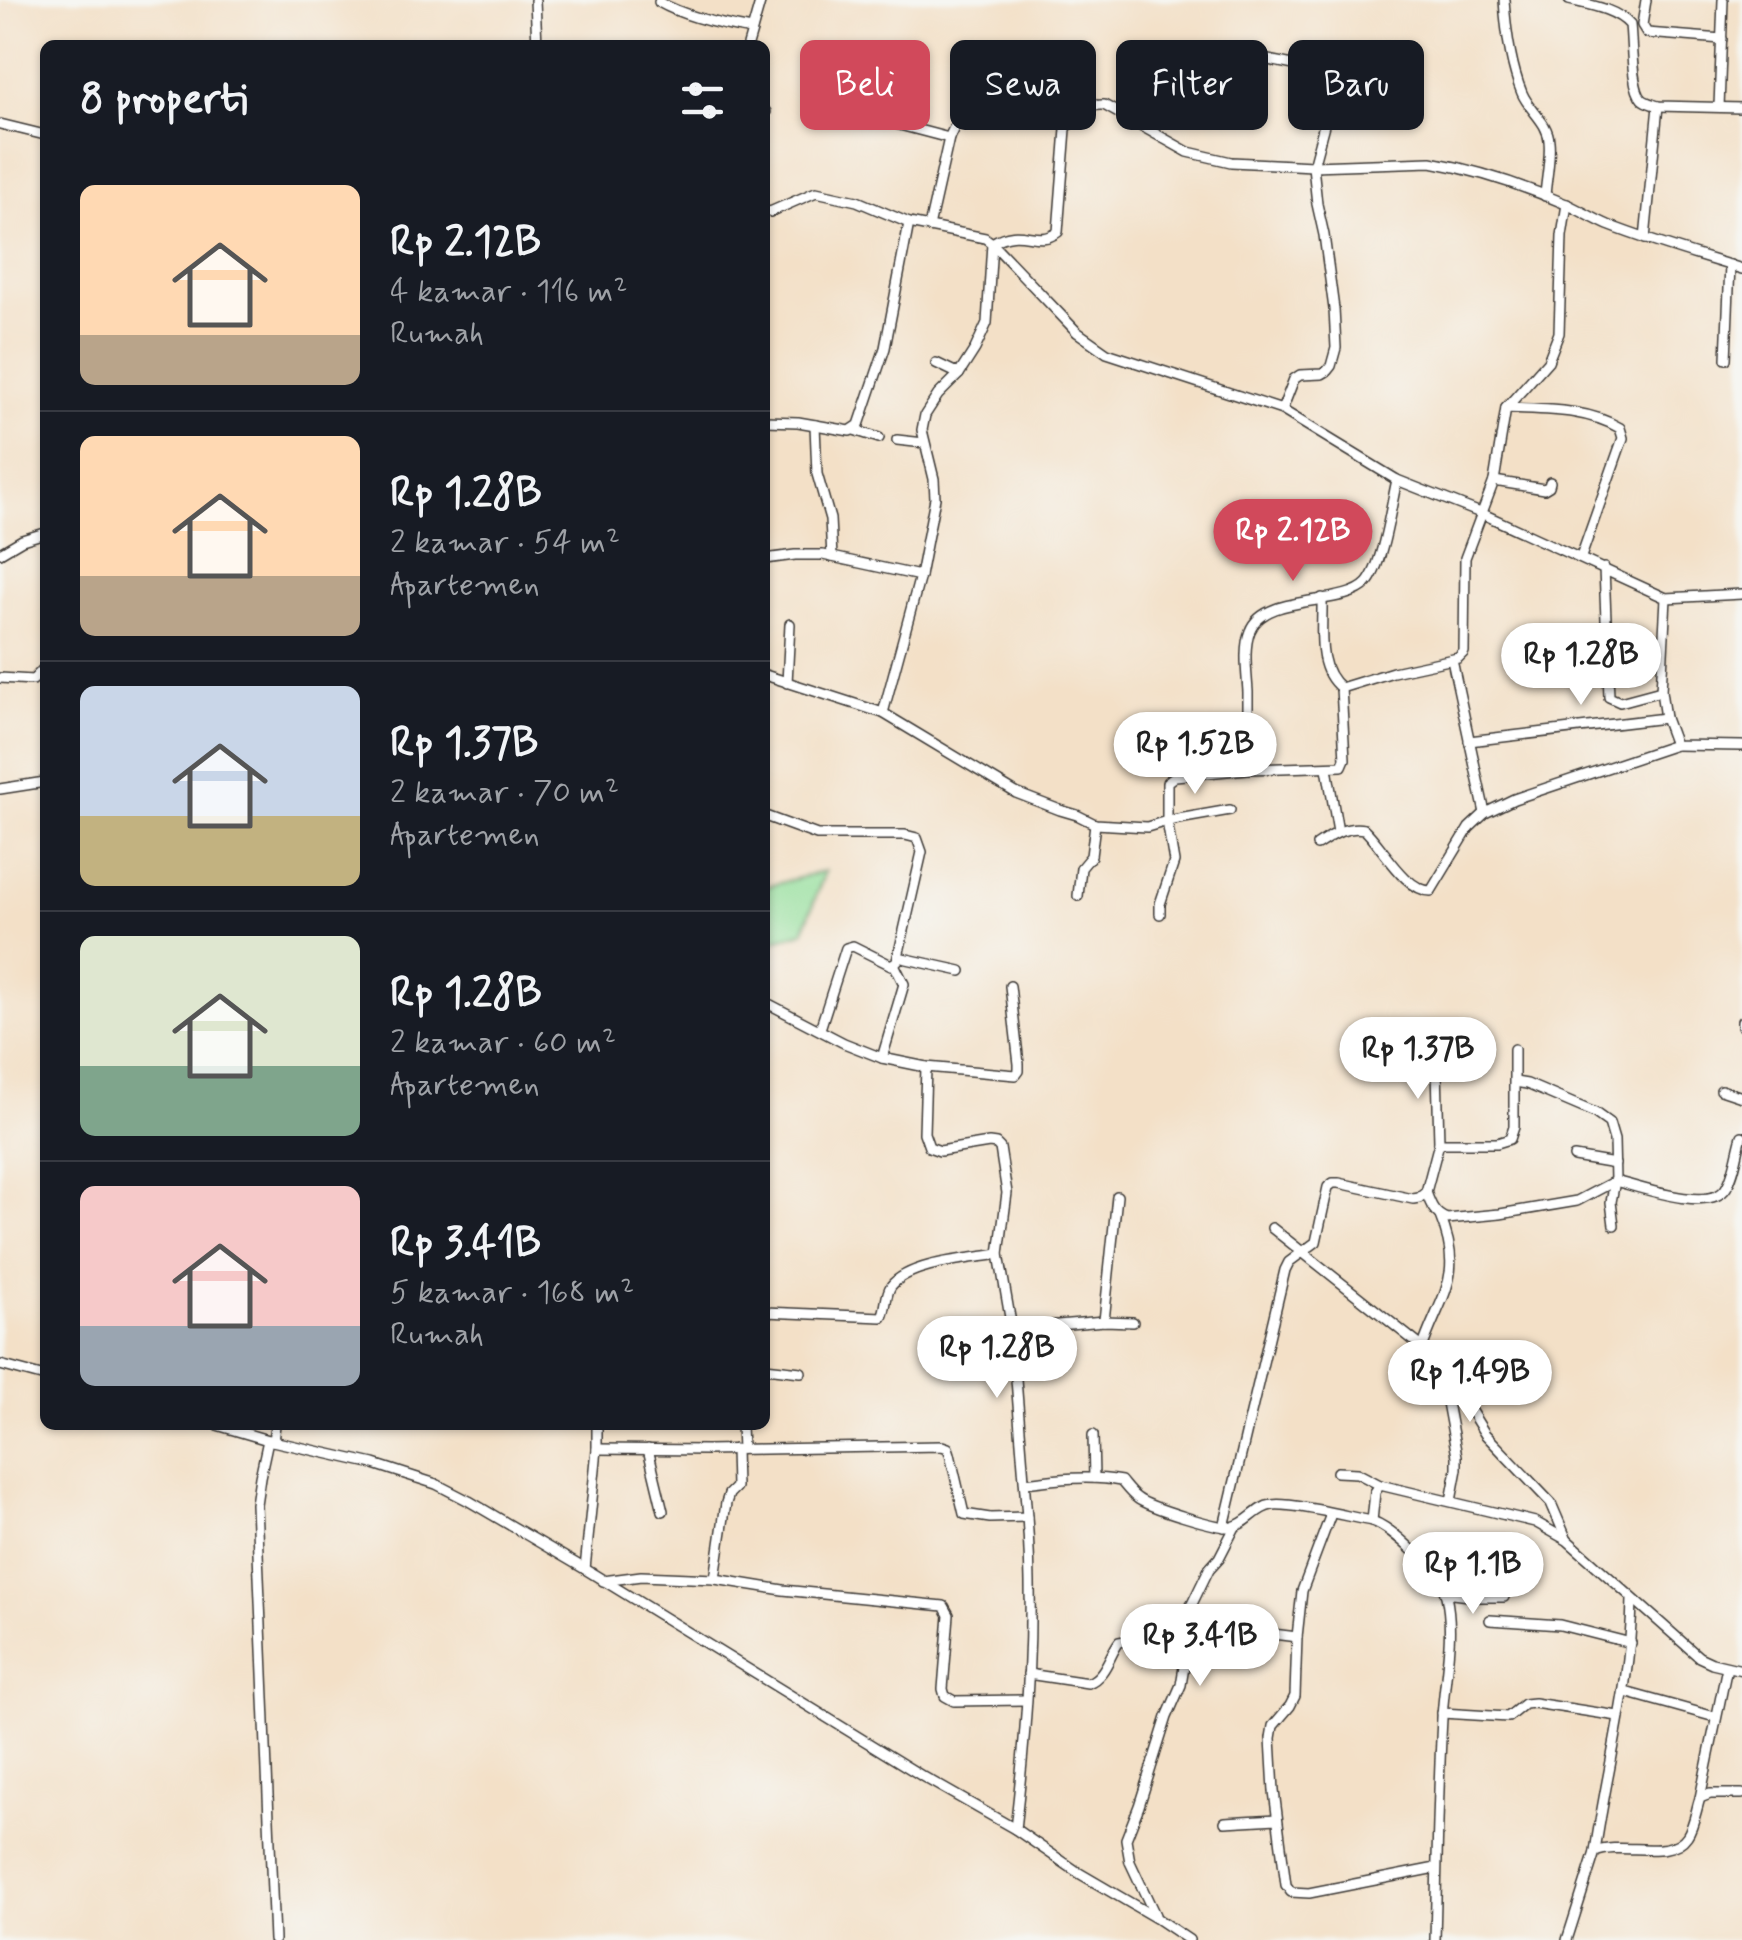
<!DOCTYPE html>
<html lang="id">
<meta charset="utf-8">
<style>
body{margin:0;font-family:Mynerve,sans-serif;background:#20242c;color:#f1f3f6;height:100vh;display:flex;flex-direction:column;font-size:38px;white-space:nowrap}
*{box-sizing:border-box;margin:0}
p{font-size:32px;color:#9ea1a6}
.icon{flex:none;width:55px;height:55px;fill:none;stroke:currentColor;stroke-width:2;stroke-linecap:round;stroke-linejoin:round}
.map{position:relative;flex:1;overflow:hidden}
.details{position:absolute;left:40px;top:40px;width:730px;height:1390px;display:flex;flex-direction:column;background:#171b24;border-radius:15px;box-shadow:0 2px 8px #0004}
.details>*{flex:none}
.banner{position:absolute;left:800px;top:40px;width:790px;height:90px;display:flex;gap:20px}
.price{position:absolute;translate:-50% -85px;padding:0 22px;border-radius:35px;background:#fff;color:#222;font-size:32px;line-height:65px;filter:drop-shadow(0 2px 5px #0008)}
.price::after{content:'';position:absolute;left:50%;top:60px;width:30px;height:22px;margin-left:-15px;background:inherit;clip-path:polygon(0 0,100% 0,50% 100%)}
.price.active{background:#d1495b;color:#fff}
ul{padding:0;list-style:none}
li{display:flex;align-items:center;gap:30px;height:250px;padding:0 40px}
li+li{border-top:2px solid #363941}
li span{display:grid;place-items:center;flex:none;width:280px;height:200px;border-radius:15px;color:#555}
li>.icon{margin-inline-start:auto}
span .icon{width:120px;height:120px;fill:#fffc;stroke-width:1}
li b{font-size:42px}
h2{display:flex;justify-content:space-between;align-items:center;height:120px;padding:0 40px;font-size:42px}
.tag{padding:0 35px;border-radius:15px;background:#171b24;box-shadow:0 2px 8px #0004;font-size:35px;line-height:90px}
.tag.active{background:#d1495b;color:#fff}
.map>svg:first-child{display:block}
.green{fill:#94df9b;stroke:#587e5c;stroke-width:2.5}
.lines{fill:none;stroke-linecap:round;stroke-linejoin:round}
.street-casing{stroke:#3c3936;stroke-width:12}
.street{stroke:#fff;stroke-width:9}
</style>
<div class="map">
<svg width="1742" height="1940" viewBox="0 0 1742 1940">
<rect width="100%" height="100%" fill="#f6f6f2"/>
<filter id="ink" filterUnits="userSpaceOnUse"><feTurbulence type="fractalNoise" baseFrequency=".01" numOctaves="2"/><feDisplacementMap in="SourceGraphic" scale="20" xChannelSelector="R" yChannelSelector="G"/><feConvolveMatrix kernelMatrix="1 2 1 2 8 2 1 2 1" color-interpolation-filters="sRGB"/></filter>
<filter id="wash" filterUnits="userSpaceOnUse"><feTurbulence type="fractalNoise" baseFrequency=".0048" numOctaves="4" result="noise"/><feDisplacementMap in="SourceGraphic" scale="40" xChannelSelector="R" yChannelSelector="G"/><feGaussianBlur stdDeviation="2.25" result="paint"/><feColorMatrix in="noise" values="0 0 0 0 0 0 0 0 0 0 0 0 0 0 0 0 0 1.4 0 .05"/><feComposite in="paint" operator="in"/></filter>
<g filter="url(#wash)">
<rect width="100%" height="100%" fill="#f3e0c7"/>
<!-- green -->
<polygon class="green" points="825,871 803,932 765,943 765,887"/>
</g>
<g filter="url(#ink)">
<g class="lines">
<defs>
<g id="street">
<polyline points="535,0 537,45"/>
<path d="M1504 0C1506 31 1510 64 1522 93 1529 110 1548 122 1549 141 1551 158 1546 179 1545 196"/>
<path d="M1569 0C1590 5 1616 9 1630 25 1632 41 1631 88 1642 99 1646 103 1653 104 1658 106L1742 108"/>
<polyline points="1646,0 1642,25 1647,33 1722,39"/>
<path d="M659 2C685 17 723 25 752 30"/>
<polyline points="748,45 760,3"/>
<polyline points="1719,107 1723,0"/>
<polyline points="765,111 766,112"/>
<polyline points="892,123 949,138"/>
<polyline points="0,124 45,135"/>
<path d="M1142 127C1144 110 1152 64 1169 55 1190 44 1320 65 1336 80L1313 166 1317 204 1324 235 1334 309 1336 348 1331 366 1327 371 1322 374 1300 375 1294 379 1282 410"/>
<polyline points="765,211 770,212 816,192 857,201 909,223 985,238 992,243 1077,332 1107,353 1282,410 1397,480 1483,514 1666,598 1661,691 1665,718 1675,745 1742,746"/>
<path d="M929 227 949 138 988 57C997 48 1005 46 1017 45L1094 104"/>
<polyline points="1645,239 1658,106"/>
<polyline points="1726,359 1730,265"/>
<polyline points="936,363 959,374"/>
<path d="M1506 408C1545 410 1586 408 1620 428L1623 438 1581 557"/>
<polyline points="765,421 798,422 850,431 859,425 885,348 909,223"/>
<polyline points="815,425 817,474 830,519 832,557"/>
<polyline points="854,430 879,438"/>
<polyline points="897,440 924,443"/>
<polyline points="1494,481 1544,489 1549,486 1550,482"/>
<polyline points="0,553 22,540 45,533"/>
<polyline points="765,559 795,555 823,555 920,576"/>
<polyline points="1604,568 1609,697 1620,702 1661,691"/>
<path d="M1322 598C1323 628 1315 668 1341 688"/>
<polyline points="1666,598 1742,594"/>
<polyline points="1452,660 1485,813"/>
<polyline points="765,675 883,713 1016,793 1060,810 1077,815 1095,824 1147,827 1167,821 1167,782 1175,776 1248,769 1342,766 1345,759 1341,688 1393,672 1458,658 1464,652 1465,558 1494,481 1506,408 1548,361 1559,333 1562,236 1567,204"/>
<polyline points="0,678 33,680 45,667"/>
<polyline points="787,683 790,624"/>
<path d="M883 713 920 576 935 498 934 479 922 430 925 415 938 395 959 374 975 349 987 323 992 243C1022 224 1036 248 1058 232L1066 129C1073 115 1087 104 1104 105L1188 152 1231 162 1313 166 1431 162C1476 170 1524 186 1566 204 1580 210 1594 219 1608 225 1651 242 1697 255 1742 269"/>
<polyline points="1469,741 1665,718"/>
<polyline points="1327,768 1338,832"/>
<path d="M1248 769C1248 743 1248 718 1248 692 1247 674 1243 648 1250 631 1265 592 1344 608 1367 583 1383 565 1391 505 1397 480"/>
<polyline points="0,789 45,782"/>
<polyline points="765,816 817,835 905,835 917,838 922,852 897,961 891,965 853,946 846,948 820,1029"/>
<path d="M1317 845C1331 836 1346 825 1364 829 1382 845 1405 891 1431 891L1469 828 1485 813 1514 799 1675 745"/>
<polyline points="1078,896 1081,868 1091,856 1095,824"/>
<polyline points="1160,914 1160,904 1174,862 1167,821 1230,810"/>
<polyline points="898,957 961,971"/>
<polyline points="1742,1021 1742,1026"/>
<polyline points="882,1058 904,984 894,964"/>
<polyline points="926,1067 1016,1075 1019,1071 1019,1064 1010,986"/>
<polyline points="1388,1070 1430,1067 1437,1069 1439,1143"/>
<path d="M1515 1082 1527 1084 1595 1113 1609 1123 1614 1140 1615 1181C1639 1187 1711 1213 1726 1188 1735 1174 1737 1152 1742 1136"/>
<polyline points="1721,1090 1742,1097"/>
<polyline points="1574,1157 1615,1164"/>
<path d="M1426 1192C1430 1203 1434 1215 1447 1219L1500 1214 1577 1201 1615 1181"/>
<path d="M1440 1216C1466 1279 1439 1296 1421 1352L1441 1384 1446 1397 1457 1456V1469L1451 1501"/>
<polyline points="1614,1225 1611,1202 1615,1181"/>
<polyline points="1272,1228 1422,1347 1445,1369 1485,1434 1551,1503 1566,1538"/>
<path d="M765 1312 882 1317C887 1307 885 1295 891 1286 910 1262 970 1259 999 1254"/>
<polyline points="1104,1321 1117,1196"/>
<polyline points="1012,1329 1104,1321 1133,1322"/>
<polyline points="0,1365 45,1377"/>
<polyline points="765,1368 801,1372"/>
<polyline points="217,1425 268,1440 374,1464 436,1484 469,1501 585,1569 922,1776 1015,1829 1079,1873 1156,1918 1189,1940"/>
<polyline points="741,1425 742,1449"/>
<polyline points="1093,1435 1094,1478"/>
<polyline points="268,1440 260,1477 256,1504 274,1940"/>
<polyline points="273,1441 275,1425"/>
<polyline points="597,1449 707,1450 942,1446 948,1448 950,1454 964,1514 990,1518 1027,1517 1012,1329 999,1254 1007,1193 1000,1148 996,1144 989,1143 940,1151 929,1147 924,1133 926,1067 882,1058 844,1043 765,1002"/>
<polyline points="648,1449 663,1511"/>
<polyline points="735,1449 736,1487 729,1494 726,1503 715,1579 783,1590 944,1606 949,1615 943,1689 945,1696 954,1701 1025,1700"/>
<polyline points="1337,1472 1357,1473 1380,1485 1535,1522 1567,1540 1699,1657 1712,1663 1742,1670"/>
<path d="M1025 1483C1056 1479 1090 1475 1121 1481 1126 1487 1131 1494 1137 1498 1148 1507 1219 1529 1232 1527 1248 1524 1256 1507 1272 1505 1292 1502 1349 1517 1372 1521 1393 1528 1440 1573 1446 1596 1455 1634 1444 1679 1442 1718 1438 1792 1437 1866 1435 1940"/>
<polyline points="1331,1514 1302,1591 1297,1637 1295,1696 1290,1706 1273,1726 1271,1738 1274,1791 1286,1885 1291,1892 1309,1893 1436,1868"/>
<polyline points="1372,1521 1375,1492 1380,1485"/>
<polyline points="1224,1527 1285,1270 1289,1262 1316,1242 1328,1187 1333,1183 1339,1183 1413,1199 1419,1198 1426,1192 1439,1143 1497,1143 1510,1139 1514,1127 1514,1049"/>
<polyline points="585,1569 597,1449 597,1425"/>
<polyline points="603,1581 641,1576 715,1579"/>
<polyline points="1445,1593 1476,1597 1504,1597"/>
<polyline points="1490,1620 1560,1625 1631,1643"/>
<polyline points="1225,1628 1297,1637"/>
<polyline points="1172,1654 1178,1624 1192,1604 1209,1569 1219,1558 1235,1527"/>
<path d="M1028 1674 1088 1683C1105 1677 1109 1656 1119 1642L1125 1641 1172 1654 1180 1660 1184 1667 1181 1685 1167 1717 1139 1806 1126 1839 1130 1862 1155 1915"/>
<polyline points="1625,1692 1715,1717"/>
<polyline points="1442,1713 1508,1717 1524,1704 1534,1703 1618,1716"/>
<polyline points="1700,1798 1727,1667"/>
<polyline points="1225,1822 1277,1819"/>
<path d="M1015 1829C1027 1725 1035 1621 1027 1517"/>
<path d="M1595 1852C1607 1767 1631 1685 1632 1599"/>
<path d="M1567 1940 1595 1852C1622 1841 1670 1861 1687 1836 1694 1826 1696 1810 1700 1798L1710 1794H1742"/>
</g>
</defs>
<!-- street casing -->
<use href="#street" class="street-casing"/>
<!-- street -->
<use href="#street" class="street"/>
</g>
</g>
</svg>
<b class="price active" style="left:1293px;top:584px">Rp 2.12B</b>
<b class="price" style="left:1581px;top:708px">Rp 1.28B</b>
<b class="price" style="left:1195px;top:797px">Rp 1.52B</b>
<b class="price" style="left:1418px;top:1102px">Rp 1.37B</b>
<b class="price" style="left:997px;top:1401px">Rp 1.28B</b>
<b class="price" style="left:1470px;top:1425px">Rp 1.49B</b>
<b class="price" style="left:1473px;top:1617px">Rp 1.1B</b>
<b class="price" style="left:1200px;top:1689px">Rp 3.41B</b>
<div class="banner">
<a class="tag active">Beli</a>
<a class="tag">Sewa</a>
<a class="tag">Filter</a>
<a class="tag">Baru</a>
</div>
<section class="details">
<h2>8 properti<svg class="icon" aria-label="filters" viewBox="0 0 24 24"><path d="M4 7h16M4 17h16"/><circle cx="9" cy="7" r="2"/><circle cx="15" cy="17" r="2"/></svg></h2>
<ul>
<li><span style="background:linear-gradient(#ffd9b3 75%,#b9a48a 0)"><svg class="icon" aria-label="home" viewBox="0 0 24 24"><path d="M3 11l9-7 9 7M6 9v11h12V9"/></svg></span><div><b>Rp 2.12B</b><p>4 kamar · 116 m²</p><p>Rumah</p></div></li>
<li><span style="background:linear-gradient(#ffd9b3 70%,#b9a48a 0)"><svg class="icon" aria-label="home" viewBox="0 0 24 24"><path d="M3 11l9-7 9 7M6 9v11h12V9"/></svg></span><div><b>Rp 1.28B</b><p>2 kamar · 54 m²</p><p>Apartemen</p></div></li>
<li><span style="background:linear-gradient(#c9d6e8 65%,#c2b280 0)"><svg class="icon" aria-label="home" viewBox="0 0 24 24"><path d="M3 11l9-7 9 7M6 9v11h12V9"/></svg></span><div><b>Rp 1.37B</b><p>2 kamar · 70 m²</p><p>Apartemen</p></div></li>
<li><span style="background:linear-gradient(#dfe7d0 65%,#7fa58c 0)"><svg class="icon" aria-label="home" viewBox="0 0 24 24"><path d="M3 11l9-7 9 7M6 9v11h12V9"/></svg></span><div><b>Rp 1.28B</b><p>2 kamar · 60 m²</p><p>Apartemen</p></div></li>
<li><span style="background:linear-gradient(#f6c9c9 70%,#9aa5b1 0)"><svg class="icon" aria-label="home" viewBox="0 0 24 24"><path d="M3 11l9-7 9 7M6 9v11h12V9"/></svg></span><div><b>Rp 3.41B</b><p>5 kamar · 168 m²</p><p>Rumah</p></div></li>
</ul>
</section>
</div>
